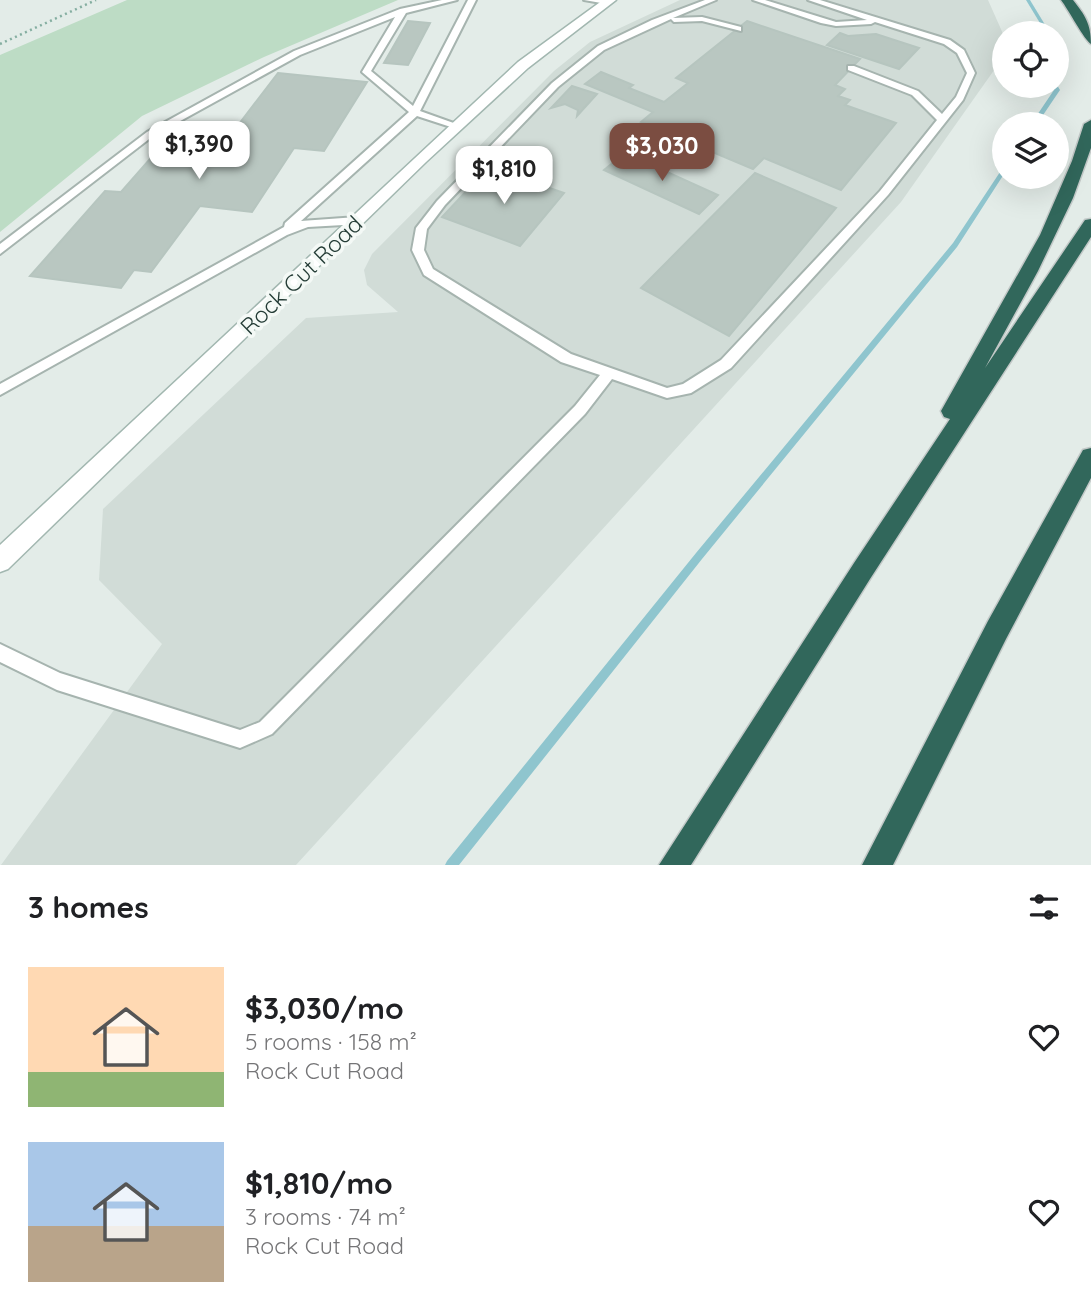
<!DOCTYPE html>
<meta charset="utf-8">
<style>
body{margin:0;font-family:Quicksand,sans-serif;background:#f6f6f6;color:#202124;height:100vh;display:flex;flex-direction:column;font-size:26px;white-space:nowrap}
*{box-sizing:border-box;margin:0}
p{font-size:23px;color:#757577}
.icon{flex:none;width:38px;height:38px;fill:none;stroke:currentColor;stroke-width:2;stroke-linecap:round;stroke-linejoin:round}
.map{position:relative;height:865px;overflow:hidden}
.side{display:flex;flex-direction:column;background:#fff;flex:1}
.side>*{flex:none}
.controls{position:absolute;left:992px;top:21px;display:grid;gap:14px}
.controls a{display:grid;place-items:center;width:77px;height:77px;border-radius:50%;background:#fff;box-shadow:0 7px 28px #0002;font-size:35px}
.price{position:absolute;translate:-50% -60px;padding:0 16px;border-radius:14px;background:#fff;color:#222;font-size:23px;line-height:46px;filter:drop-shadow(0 2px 4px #0008)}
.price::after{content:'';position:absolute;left:50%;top:42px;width:21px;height:16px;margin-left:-10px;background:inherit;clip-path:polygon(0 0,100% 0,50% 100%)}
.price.active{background:#7b4d41;color:#fff}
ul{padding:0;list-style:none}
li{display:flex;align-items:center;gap:21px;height:175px;padding:0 28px}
li span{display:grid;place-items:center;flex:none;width:196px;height:140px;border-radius:0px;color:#555}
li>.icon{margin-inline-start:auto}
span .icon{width:84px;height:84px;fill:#fffc;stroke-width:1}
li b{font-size:30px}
h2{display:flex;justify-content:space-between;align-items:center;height:84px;padding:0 28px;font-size:30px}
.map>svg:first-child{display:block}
.built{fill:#d1dcd7}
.green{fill:#bddcc5}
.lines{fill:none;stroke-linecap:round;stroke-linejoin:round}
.stream{fill:#8fc5ce;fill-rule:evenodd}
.building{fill:#b9c7c1;stroke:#b6c5bf;stroke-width:2}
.lane-casing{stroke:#a6b4af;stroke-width:4}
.secondary-casing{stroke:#a2b7b0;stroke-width:3}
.highway-casing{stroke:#c2c8c7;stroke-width:3}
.path{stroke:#85aea1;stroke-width:2.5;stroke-dasharray:2 3.5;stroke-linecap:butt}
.lane{fill:#fff;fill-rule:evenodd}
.secondary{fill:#fff;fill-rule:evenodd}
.highway{fill:#31675b;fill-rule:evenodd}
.labels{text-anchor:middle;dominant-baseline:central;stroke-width:7;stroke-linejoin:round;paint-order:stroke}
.street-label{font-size:23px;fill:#243c36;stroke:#f4f9f6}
</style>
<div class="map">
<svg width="1091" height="865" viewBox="0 0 1091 865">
<rect width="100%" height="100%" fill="#e3ece8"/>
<!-- built -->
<polygon class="built" points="680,0 988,0 1004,36 1004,56 901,202 296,865 1,865 162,644 99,580 103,509 306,318 398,312 367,285 364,270 372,254 554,71 590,42"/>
<!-- green -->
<polygon class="green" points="127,0 398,0 264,57 142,116 0,232 0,55"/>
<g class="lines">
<!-- stream -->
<g class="stream">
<polygon points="1026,0 1030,0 1050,33 1046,33"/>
<polygon points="1057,85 1060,90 1037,124 1031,124 1054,90 1053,86 1057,86"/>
<polygon points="1004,168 1004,174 957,247 702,559 459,865 445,865 447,861 696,553 953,243 1002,169"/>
</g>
</g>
<!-- building -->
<g class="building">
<polygon points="408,21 430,23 408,65 384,63"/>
<polygon points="747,21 860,59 835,85 845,89 838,96 850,100 845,105 896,123 841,190 764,158 753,169 641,122 653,112 585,84 601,72 633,85 629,88 664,102 688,83 676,78"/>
<polygon points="840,33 848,36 876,34 919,48 899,69 827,45"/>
<polygon points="278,73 367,82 324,151 294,148 252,212 200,206 151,272 134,270 121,288 30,276 105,191 121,192 171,135 226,141"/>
<polygon points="572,86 597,94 577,116 578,110 565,104 551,108"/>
<polygon points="625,153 718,195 699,214 604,170"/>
<polygon points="489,167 564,193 520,246 442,217"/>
<polygon points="755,173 836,208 729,336 641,288"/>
</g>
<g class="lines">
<defs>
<g id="lane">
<polygon points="442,0 457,0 406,13 371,71 413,106 468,0 476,0 420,111 462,126 457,129 417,116 301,221 357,217 362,221 361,224 308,227 287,235 0,395 0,384 284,227 285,223 409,112 362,72 395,17 300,55 153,136 0,254 0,244 147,132 294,51 400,9"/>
<polygon points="584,0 608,0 611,2 607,4"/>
<polygon points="705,0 716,0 673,18 702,17 741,27 741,31 702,21 674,22 671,19 604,50 558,87 445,205 427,229 424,250 433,269 571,354 667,388 683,384 721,360 880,191 937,120 912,95 848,70 848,66 854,66 918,91 942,114 956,97 967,73 957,53 944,44 875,22 871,24 836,26 821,23 753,0 765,0 836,22 867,20 808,0 820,0 950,40 964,50 975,73 963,100 888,195 731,368 691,393 667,398 612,379 585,414 272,734 240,748 57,690 0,662 0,644 60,673 240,730 260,722 575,406 600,375 561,362 424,275 412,250 416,228 437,201 552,83 598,46 652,20"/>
</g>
<polygon id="secondary" points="603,0 616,0 528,68 426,162 8,569 0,572 0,545 518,62"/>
<g id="highway">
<path d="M1061 0H1073C1085 15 1091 24 1091 44 1085 41 1068 9 1061 0Z"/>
<polygon points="1091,120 1091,148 1073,198 1038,271 985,368 1085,220 1091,219 1091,237 870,579 691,865 659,865 854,563 950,419 944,417 941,411 1040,235 1072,161 1084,124"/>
<polygon points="1091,448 1091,478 1006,639 893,865 862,865 988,621 1083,450"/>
</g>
</defs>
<!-- lane casing -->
<use href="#lane" class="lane-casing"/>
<!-- secondary casing -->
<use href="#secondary" class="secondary-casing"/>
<!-- highway casing -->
<use href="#highway" class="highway-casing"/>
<!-- path -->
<polyline class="path" points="0,44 96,0"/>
<!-- lane -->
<use href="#lane" class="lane"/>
<!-- secondary -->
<use href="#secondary" class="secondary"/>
<!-- highway -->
<use href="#highway" class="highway"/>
</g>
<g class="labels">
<!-- street labels -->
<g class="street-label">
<text transform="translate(301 275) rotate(-44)">Rock Cut Road</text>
</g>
</g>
</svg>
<div class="controls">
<a><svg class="icon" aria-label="locate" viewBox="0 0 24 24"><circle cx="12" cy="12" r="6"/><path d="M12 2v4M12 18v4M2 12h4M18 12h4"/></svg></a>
<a><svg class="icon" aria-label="layers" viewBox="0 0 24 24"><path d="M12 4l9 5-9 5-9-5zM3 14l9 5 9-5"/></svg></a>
</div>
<b class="price" style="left:199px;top:181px">$1,390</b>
<b class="price active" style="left:662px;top:183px">$3,030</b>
<b class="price" style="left:504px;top:206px">$1,810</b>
</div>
<section class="side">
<h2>3 homes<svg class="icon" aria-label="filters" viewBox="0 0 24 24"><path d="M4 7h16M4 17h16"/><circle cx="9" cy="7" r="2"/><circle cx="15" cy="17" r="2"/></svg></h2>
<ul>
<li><span style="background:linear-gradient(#ffd9b3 75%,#8fb573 0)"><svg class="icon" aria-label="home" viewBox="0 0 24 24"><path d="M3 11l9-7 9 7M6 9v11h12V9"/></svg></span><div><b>$3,030/mo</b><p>5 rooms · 158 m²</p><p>Rock Cut Road</p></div><svg class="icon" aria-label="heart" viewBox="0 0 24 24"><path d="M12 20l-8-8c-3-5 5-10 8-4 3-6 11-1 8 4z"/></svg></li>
<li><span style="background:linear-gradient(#a9c7e8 60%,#b9a48a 0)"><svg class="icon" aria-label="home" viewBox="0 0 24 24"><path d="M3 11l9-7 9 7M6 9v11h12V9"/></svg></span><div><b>$1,810/mo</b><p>3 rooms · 74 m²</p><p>Rock Cut Road</p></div><svg class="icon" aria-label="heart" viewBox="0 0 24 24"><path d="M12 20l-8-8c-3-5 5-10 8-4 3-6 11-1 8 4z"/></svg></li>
</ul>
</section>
